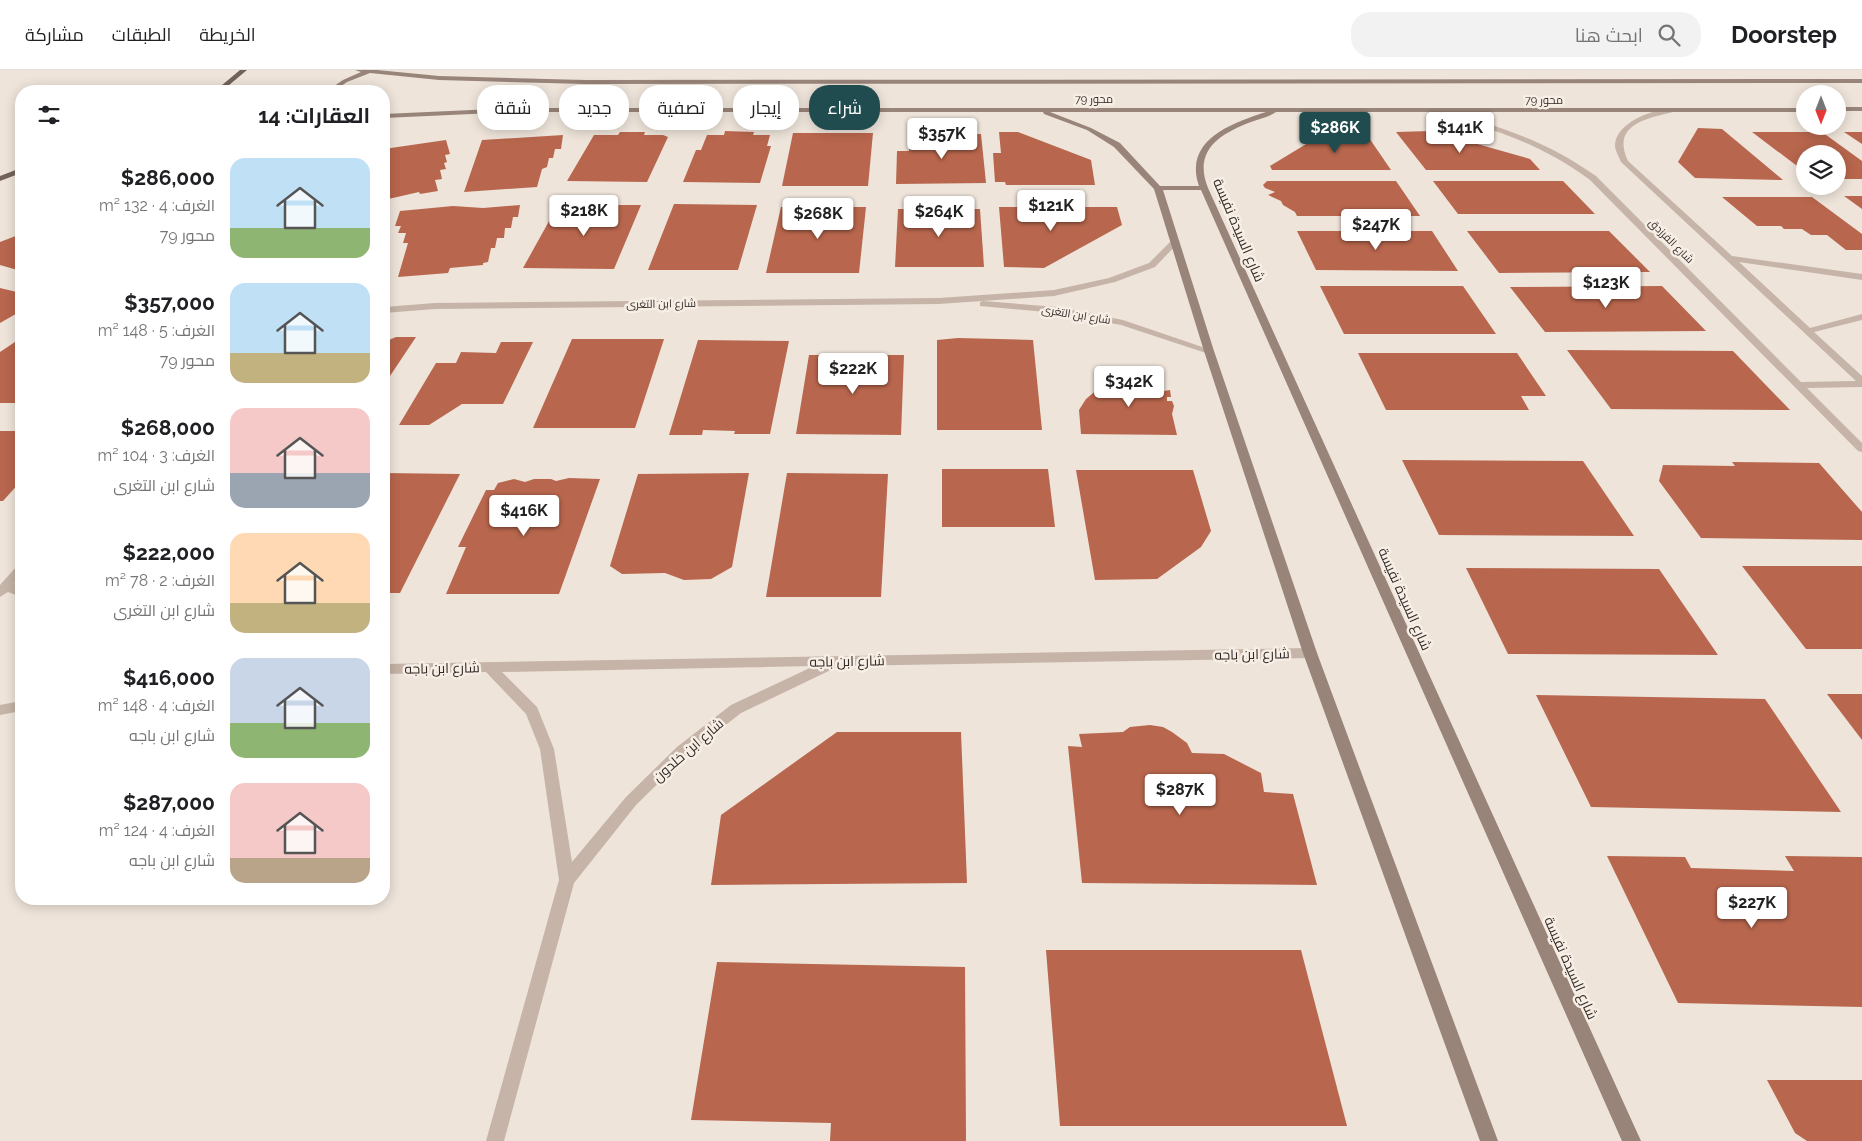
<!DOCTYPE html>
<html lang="ar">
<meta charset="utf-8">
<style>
body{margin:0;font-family:Raleway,Cairo,sans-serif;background:#f2f2f2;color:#202124;direction:rtl;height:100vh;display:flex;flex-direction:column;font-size:19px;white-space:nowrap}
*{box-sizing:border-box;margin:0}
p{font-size:16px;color:#757577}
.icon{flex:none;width:28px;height:28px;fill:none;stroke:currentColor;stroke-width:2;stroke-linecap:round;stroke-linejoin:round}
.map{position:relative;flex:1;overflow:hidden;direction:ltr}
.panel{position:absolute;left:15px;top:15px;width:375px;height:820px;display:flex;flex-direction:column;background:#fff;border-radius:20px;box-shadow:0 2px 12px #0003;direction:rtl}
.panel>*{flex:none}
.guide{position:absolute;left:405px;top:15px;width:475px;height:45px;direction:rtl;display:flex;gap:10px}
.needle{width:32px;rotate:180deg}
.controls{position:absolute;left:1796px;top:15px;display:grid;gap:10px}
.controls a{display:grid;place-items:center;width:50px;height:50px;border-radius:50%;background:#fff;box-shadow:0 2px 12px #0003;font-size:25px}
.price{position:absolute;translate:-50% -42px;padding:0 11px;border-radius:5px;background:#fff;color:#222;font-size:16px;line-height:32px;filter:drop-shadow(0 1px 2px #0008)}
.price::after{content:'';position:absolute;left:50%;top:30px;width:15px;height:11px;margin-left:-8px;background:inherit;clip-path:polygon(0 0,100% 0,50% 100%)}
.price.active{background:#214c4f;color:#fff}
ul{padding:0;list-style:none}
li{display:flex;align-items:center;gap:15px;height:125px;padding:0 20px}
li span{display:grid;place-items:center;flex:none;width:140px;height:100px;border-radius:15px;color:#555}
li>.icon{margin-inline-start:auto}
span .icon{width:60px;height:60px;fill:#fffc;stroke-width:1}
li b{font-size:21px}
h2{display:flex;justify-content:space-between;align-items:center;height:60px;padding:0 20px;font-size:21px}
.chip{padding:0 18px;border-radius:20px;background:#fff;box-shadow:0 2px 12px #0003;font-size:18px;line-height:45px}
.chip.active{background:#214c4f;color:#fff}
header{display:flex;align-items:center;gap:30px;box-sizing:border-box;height:70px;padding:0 25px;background:#fff;border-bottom:1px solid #e0e0e0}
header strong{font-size:24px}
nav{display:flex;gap:28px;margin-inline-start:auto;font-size:18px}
.search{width:350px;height:45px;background:#f2f2f2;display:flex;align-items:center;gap:12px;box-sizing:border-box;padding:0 18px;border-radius:20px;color:#757577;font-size:19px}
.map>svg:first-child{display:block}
.building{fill:#b8664d}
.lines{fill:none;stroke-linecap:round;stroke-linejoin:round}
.street{fill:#c5b4a7;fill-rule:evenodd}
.secondary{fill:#988479;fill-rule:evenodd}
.primary{fill:#736259;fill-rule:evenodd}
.labels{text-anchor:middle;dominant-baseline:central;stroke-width:5;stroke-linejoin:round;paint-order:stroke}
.far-street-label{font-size:11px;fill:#322a27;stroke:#f7eee5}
.street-label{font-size:14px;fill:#322a27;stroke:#f7eee5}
</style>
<header>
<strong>Doorstep</strong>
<div class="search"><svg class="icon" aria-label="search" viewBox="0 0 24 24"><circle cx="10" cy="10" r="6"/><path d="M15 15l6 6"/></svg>ابحث هنا</div>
<nav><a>الخريطة</a><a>الطبقات</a><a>مشاركة</a></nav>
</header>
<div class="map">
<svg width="1862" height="1071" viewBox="0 0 1862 1071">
<rect width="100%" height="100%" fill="#eee4da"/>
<!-- building -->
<g class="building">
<polygon points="1698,58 1722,59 1783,110 1695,108 1678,92"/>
<polygon points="725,61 754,62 753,65 770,65 767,76 771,76 760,113 683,112 696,80 701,80 707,65 724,65"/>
<polygon points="1431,61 1530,89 1540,100 1426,100 1396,62"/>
<polygon points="620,62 645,62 644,65 663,65 668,67 647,112 567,111 594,65 618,65"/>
<polygon points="999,62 1018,62 1091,90 1095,115 1006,115 1005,112 995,112 993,83 1001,83"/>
<polygon points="1326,62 1365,62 1391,100 1272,100 1270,96"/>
<polygon points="1752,62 1822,62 1862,91 1862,109 1838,109 1838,84 1805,84 1805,102"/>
<polygon points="1844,62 1862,62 1862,74"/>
<polygon points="793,63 873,63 868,116 782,116"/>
<polygon points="909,64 981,64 986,113 896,114 897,81 909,81"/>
<polygon points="563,65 561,79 555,79 553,88 549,88 547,97 542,99 537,117 464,122 482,70"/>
<polygon points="446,70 450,84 445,85 447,92 444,93 446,99 440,100 442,109 435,110 438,121 420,124 419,122 384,130 384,79"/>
<polygon points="1267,111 1396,111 1420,146 1297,146 1295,142 1283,135 1281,131 1268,125 1275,122 1265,118 1263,115"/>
<polygon points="1433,111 1563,111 1595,144 1458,144"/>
<polygon points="1844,126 1862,126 1862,139"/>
<polygon points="1722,127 1812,127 1862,164 1862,180 1846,180 1827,165 1811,165 1802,159 1784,159 1781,156 1757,156"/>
<polygon points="674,134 757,135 738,200 648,200"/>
<polygon points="520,135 518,147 513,147 511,158 505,158 504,168 497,168 495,178 491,178 488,192 483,193 483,195 450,198 448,203 398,207 408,173 403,173 406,163 398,163 401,156 395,156 400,141 453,136 483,138"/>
<polygon points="558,135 641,135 614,199 523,198"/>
<polygon points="781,137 866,137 859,203 766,203"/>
<polygon points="999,137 1117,137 1122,155 1044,198 1004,197"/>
<polygon points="898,139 980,139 984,197 895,197"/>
<polygon points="1297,161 1432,161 1458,201 1316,200"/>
<polygon points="1467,161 1609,161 1650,202 1499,203"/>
<polygon points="21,164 21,201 0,195 0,172"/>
<polygon points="1320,216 1463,216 1496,264 1344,264"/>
<polygon points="1662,216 1706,261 1545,262 1510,217"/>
<polygon points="0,218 21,223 21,241 0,253"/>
<polygon points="396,267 416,267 384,315 384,272"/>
<polygon points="21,268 21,333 0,333 0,282"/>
<polygon points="958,268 1033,270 1042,360 937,360 937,270"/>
<polygon points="572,269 664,269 635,358 533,358"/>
<polygon points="698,270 789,271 770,364 734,364 735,361 703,360 702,365 669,365"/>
<polygon points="501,272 533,272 503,334 462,334 429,355 399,355 436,293 456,293 461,282 496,283"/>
<polygon points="1567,280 1733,281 1790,340 1611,339"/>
<polygon points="1358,283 1517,283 1546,326 1521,326 1529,340 1386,340"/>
<polygon points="809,285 904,285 901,365 796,364"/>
<polygon points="1141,301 1162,312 1157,316 1164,321 1170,320 1171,327 1167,327 1167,331 1172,331 1174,336 1172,344 1177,365 1081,364 1079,340 1086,329 1105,313"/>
<polygon points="0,361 21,361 21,411 3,431 0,431"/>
<polygon points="1402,390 1583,391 1634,466 1439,465"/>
<polygon points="1732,392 1819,393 1862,442 1862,470 1701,468 1659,411 1663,395 1735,396"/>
<polygon points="942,399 1048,399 1055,457 942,457"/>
<polygon points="1076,400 1193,400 1211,461 1201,477 1157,509 1095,510"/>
<polygon points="384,403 460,404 400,523 384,523"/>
<polygon points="749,403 732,497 711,509 684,510 665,503 622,504 610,496 638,404"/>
<polygon points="787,403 888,404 881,527 766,527"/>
<polygon points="569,408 600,409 559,524 446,524 466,477 458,477 486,420 494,420 498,413 514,409 525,412 534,409 551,409 556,411"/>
<polygon points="1742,496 1862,496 1862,579 1806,579"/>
<polygon points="1466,498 1659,499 1718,585 1508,584"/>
<polygon points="1827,624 1862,624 1862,670"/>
<polygon points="1536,625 1765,629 1841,742 1591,737"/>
<polygon points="1150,655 1163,657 1172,662 1187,673 1192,683 1224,684 1261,703 1264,722 1293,724 1317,815 1082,813 1068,676 1082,677 1079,664 1123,662 1130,657"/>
<polygon points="837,662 961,662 967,813 711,815 721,745"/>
<polygon points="1607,786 1685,787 1691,798 1794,801 1785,786 1862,787 1862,937 1678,933"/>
<polygon points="1046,880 1301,880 1347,1056 1060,1056"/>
<polygon points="717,892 965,897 966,1071 830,1071 831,1053 691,1050"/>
<polygon points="1767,1010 1862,1010 1862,1071 1807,1071 1795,1063"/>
</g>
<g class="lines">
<!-- street -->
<g class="street">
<path d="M1426 38C1489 52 1542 68 1596 106L1801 312 1856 311 1621 92C1619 87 1616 82 1615 77 1614 52 1657 37 1677 39V41C1650 48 1610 53 1628 91L1732 186 1862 204V210L1739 192 1810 258 1862 244V250L1814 262 1862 306V317L1807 318 1862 373V382L1858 381 1590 110C1537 71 1486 56 1424 41V39Z"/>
<polygon points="1173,169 1180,171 1155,197 1115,212 1054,226 939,234 435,239 384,243 384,237 435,233 939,228 1054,220 1109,208 1149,193"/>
<polygon points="983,231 1057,237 1123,250 1214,281 1209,284 1121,255 1057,243 980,236 980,232"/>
<polygon points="21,495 21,507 14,514 21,518 21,527 8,522 0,527 0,515 17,496"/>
<path d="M1310 578 1315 580 1317 583 1315 586 1310 588 839 596 741 643 687 685 636 735 574 813 504 1071H486L559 810 540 679 526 644 486 602 384 604V594ZM814 596 731 635 677 677 626 727 572 792 554 679 537 637 502 602Z"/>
<polygon points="21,631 21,641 0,645 0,635"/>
</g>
<!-- secondary -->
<g class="secondary">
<polygon points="355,0 377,0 439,6 585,10 1862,9 1862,13 585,14 439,10 370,3 347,12 334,21 327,21 343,10 361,2"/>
<rect x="1838" y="37" width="24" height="4"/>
<path d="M513 38H1805V42H1276C1269 47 1259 49 1251 52 1219 64 1193 81 1208 118L1641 1071H1622L1201 120H1163L1214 281 1317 583 1498 1071H1480L1303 583 1204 281 1154 119 1114 77 1087 60 1044 44 1043 42H513L384 48V44ZM1050 42H1266C1232 53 1183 70 1199 116H1160L1120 73 1091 58Z"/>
</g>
<!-- primary -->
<g class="primary">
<polygon points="240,0 247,0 222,21 215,21"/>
<polygon points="21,98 21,103 0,111 0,106"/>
</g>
</g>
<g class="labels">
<!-- far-street labels -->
<g class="far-street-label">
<text x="1094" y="29">محور 79</text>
<text x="1544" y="30">محور 79</text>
<text transform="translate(1671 171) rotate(45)">شارع الفرزدق</text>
<text transform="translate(661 234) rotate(-1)">شارع ابن التغرى</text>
<text transform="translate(1076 245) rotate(9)">شارع ابن التغرى</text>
</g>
<!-- street labels -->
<g class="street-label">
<text transform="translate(1239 160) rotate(67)">شارع السيدة نفيسة</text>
<text transform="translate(1405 529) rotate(66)">شارع السيدة نفيسة</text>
<text transform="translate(1252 584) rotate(-1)">شارع ابن باجه</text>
<text transform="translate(847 591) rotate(-1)">شارع ابن باجه</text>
<text transform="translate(442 598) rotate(-1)">شارع ابن باجه</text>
<text transform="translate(688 680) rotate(-41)">شارع ابن خلدون</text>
<text transform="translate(1571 898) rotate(66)">شارع السيدة نفيسة</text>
</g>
</g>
</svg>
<div class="controls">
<a><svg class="needle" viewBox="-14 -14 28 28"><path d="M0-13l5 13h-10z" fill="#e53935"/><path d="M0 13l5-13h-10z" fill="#757577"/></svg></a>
<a><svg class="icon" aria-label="layers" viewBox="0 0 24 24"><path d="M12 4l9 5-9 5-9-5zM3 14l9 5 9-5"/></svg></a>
</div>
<b class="price active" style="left:1335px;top:84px">$286K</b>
<b class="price" style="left:1460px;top:84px">$141K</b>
<b class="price" style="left:942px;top:90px">$357K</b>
<b class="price" style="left:1051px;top:162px">$121K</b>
<b class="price" style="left:584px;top:167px">$218K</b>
<b class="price" style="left:939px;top:168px">$264K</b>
<b class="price" style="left:818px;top:170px">$268K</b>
<b class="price" style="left:1376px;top:181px">$247K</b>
<b class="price" style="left:1606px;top:239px">$123K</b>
<b class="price" style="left:853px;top:325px">$222K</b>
<b class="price" style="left:1129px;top:338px">$342K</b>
<b class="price" style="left:524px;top:467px">$416K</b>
<b class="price" style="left:1180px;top:746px">$287K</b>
<b class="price" style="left:1752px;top:859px">$227K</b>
<div class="guide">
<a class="chip active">شراء</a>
<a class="chip">إيجار</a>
<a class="chip">تصفية</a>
<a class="chip">جديد</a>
<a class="chip">شقة</a>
</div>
<section class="panel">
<h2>العقارات: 14<svg class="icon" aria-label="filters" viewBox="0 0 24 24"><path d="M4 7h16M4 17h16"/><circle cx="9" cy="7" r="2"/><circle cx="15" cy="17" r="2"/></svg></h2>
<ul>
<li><span style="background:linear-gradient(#bfe0f5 70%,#8fb573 0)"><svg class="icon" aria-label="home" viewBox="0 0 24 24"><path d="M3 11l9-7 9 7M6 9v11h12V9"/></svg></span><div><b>$286,000</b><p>الغرف: 4 · 132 m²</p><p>محور 79</p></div></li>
<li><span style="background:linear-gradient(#bfe0f5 70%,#c2b280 0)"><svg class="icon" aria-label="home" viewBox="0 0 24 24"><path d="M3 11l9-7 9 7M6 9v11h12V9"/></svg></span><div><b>$357,000</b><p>الغرف: 5 · 148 m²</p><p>محور 79</p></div></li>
<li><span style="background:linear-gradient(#f6c9c9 65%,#9aa5b1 0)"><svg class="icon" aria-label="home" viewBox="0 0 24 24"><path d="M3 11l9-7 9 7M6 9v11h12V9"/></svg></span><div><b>$268,000</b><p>الغرف: 3 · 104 m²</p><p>شارع ابن التغرى</p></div></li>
<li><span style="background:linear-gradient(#ffd9b3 70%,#c2b280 0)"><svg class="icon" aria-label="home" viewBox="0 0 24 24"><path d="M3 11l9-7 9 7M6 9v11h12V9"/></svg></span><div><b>$222,000</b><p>الغرف: 2 · 78 m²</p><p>شارع ابن التغرى</p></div></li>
<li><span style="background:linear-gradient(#c9d6e8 65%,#8fb573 0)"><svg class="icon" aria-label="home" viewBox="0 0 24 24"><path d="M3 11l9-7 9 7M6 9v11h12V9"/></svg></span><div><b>$416,000</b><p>الغرف: 4 · 148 m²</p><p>شارع ابن باجه</p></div></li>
<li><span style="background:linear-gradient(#f6c9c9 75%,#b9a48a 0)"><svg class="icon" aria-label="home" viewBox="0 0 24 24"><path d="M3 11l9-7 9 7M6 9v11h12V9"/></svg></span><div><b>$287,000</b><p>الغرف: 4 · 124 m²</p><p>شارع ابن باجه</p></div></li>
</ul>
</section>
</div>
